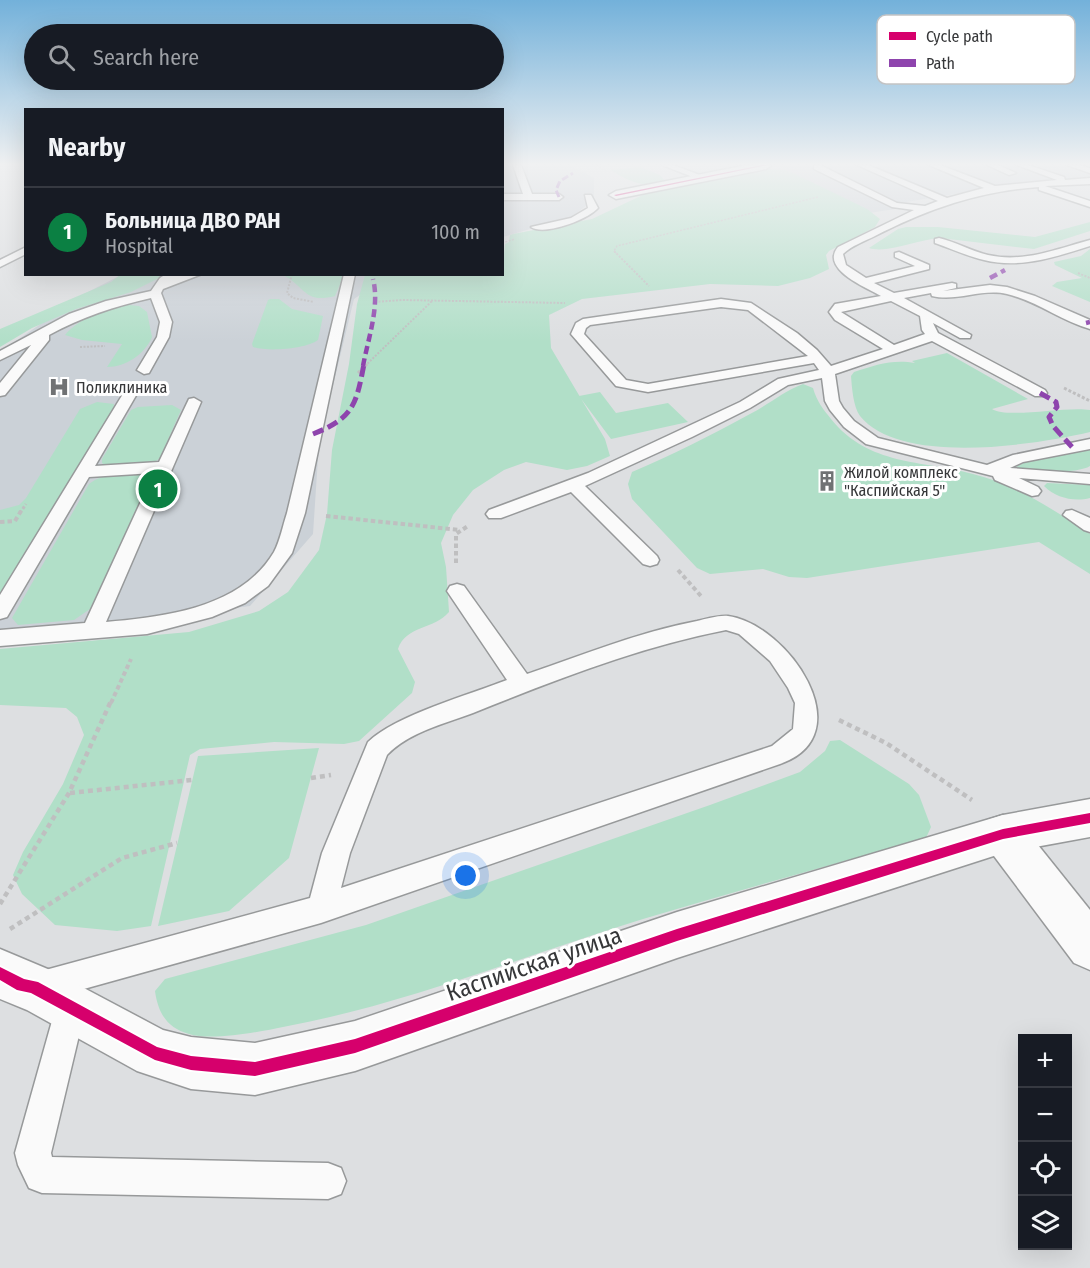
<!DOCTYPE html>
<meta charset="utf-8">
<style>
:root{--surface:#171b24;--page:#242831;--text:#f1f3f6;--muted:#9ea1a6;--line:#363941;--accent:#0b8043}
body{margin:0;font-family:"Fira Sans Condensed",sans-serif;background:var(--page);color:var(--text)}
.controls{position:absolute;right:18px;bottom:18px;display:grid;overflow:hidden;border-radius:0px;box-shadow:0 6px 24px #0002}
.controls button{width:54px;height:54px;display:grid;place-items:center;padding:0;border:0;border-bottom:2px solid var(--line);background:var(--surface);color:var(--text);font:30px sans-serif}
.you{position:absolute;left:466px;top:876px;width:21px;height:21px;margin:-15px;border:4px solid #fff;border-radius:50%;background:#1a73e8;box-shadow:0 0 0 9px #1a73e833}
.badge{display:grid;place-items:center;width:39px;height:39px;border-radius:50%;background:var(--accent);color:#fff;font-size:20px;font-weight:700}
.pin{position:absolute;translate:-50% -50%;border:3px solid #fff;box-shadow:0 2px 6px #0006}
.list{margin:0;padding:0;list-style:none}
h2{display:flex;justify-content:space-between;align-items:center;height:78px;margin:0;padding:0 24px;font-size:26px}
h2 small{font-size:20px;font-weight:400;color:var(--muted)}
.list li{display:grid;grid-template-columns:39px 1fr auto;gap:18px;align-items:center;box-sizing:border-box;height:90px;padding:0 24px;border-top:2px solid var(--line)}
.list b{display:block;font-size:22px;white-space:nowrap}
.list p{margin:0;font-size:20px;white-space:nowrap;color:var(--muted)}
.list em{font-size:20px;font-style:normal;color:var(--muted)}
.icon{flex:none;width:33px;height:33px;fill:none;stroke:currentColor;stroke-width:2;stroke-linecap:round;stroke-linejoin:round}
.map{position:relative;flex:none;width:1090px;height:1268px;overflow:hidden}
.search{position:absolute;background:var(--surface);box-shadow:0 6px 24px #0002;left:24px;top:24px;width:480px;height:66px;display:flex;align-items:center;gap:15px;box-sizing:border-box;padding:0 21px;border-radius:33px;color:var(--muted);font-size:22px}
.panel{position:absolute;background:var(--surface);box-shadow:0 6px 24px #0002;left:24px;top:108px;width:480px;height:168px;border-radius:0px}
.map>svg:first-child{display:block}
</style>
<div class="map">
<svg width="1090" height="1268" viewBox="0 0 1090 1268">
<rect width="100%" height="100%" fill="#dddfe1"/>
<path fill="#cbd1d7" d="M503,165H570L594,178V200L571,217L503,237Z
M803,165H1090V179L1022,183L900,203L895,209L869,213L777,168Z
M121,275H389L354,299L319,443L313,534L250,606L0,638V352L84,294Z"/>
<path fill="#b1dfc8" d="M640,167L660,175L665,181C645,189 627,181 611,170Z
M769,169L785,170L793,173L867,209L880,219L875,227L829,251L826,255L829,269L810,278L778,286L710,284L582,299L549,315L551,348L605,439L610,456L587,466L567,470L526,462L504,470L473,490L453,515L441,543L446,567L449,612C434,630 406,625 398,649L415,682L412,693L359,741L344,744L274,742L200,749L190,755L151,926L117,931L55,925L22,894L13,875L23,852L63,784L84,735L77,717L66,708L0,705V649L189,632L259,611L288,592L319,550L327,514L332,450L349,364L357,304L365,275L502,274L505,244L509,242L510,235L513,234L592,219L649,192Z
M1090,222V231L1034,249L940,238C919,239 887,254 869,248L898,229L906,227H938L1035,237Z
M1090,249V302L1052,286L1057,282L1082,278L1055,265L1054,262L1081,256Z
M120,275H165L131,292L76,309L32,328L0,347V329L111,282Z
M283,275L344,274V275L335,296C304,304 306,287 283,275Z
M270,299H279L292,309L323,316L318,340C306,349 268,352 253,347L252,344L268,300Z
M129,305L139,306L147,312L152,337C145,354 126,367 107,367L122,344L82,340L65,335C80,318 107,306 129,305Z
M947,353L1028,399L992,409C1007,419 1066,406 1090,410V432C1035,445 900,466 860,416C853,406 852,388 851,376L854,372C875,365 893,359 915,363L912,361Z
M803,384L813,388C817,402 823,409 831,419C869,466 921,460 973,474C1015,484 1054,510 1090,534V574L1039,542L807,578L789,577L763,569L710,574L697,568L632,499L628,484L632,472C672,455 712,435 750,414C768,405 784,391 803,384Z
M600,392L616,413L668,403L688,422L611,439L579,396Z
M97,402L114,404L113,410L0,593V510L19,505L26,498L80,409Z
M172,405L181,410L160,458L153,463L107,466L102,463V459L131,410L138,407Z
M1090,448V466C1078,474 1029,473 1016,467L1027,461Z
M145,473L151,475L150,480L90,609L74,620L18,625L12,618L89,484C104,472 127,474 145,473Z
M1047,483L1090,485V498C1074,502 1056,498 1044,486Z
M840,740L909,784L919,795L931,827L926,838C831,865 736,891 643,919C523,956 407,1004 283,1027C259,1032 211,1041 189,1034C167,1028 158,1013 155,991L165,979L366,925L710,805L800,772L825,751L830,741Z
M319,748L289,858L229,911L158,926L198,756Z"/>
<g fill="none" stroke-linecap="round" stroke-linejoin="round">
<g stroke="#97999a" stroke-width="3">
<path id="service" d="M513,165H521L532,194H559L563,197L559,200H502V194H523Z
M662,165H673L705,177L698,179Z
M814,165H820L897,203L925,206L938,201L857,165H868L947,198L984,188L929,165H940L995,186L1057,180L1017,165H1028L1064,177L1065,180L1090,178V184L1045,186L1090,201V207L1039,190V187C979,191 928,209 875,236C865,241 851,246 843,254L846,265L866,278L915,266L895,257V253L899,252L929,265V269L874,283L894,293L952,283L956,284V288L943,291L990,285L1007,287L1035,296L1090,320V329C1061,321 1037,301 1007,294C982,288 957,302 932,296L931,293L904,298L971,335L970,338H960L933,323L938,333L1045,390L1047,393L1045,396H1035L932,341L835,374L839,401L843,408L854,421L878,438L987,465L1013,455L1090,439V449L1023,462L1010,468L1090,474V484L1019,478L1038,487L1041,491L1038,495L1032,496L995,480L993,476L866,444L844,427L830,410L825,401L822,378L788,385L750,408L692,437L585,486L657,556L659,560L657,564L650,566L643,564L571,492L501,518H489L486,514L489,510L588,473L740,402L778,379L819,370L814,363L648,392L616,386L571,334L576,323L583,319L721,299L751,303L797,333L817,350L831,366L883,349L835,320L829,312L835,304L881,296C865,287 820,269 838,247L914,210L892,207L814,169ZM891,301L920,316L922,330L925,334L894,345L841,312ZM721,307L748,310L808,356L648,384L626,380L584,334L586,328L590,325Z
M987,165H998L1016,173L1009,175Z
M1067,165H1079L1090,168V173Z
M585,195H591L598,208C587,220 544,236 531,227L571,218L588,208Z
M939,238C956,242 971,251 988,255C1024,263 1056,249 1090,240V246C1055,257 1021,269 984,260C967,256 952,249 935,243V239Z
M26,247V254L0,267V260Z
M166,274H181L180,276L202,274L163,289L161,293L172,322L169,337L149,373L144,374L137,370L157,337L160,322L151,298C115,306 82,317 49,335V340L5,395L0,396V383L31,345L0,360V351L69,314L106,301L151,291L160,278Z
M344,274H355L305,513L292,553L268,586L245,603L212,617L147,634L0,646V630L85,623L154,473L89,477L7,617L0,619V595L126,389H136L138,392L95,466L159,462L189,399L194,398L201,402L106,622C165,617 241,608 274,552C280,541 283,525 287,513Z
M1072,510L1090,518V532L1084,530L1063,515L1066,511Z
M457,584L464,586L527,674C583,655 639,632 697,621C706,619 719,615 728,616C788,624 864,735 780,764L321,923L73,992L81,995L86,1006L51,1153L52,1157L328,1163L341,1168L346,1181L341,1194L328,1199L42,1193L29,1188L18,1165L15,1153L59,996L38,1001L27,997L23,986L27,975L310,898L322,853L368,742C396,715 469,695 507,680L447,591L450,586ZM726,630L739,634L770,661L788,688L795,703L793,729L772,746L341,888L350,853L387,755C409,732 444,724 473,713C555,680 639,647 726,630Z"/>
</g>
<g stroke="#97999a" stroke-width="3">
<path id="minor" d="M1003,815L1018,820L1090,910V970L1074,963L988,848L982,834L988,820Z"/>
</g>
<g stroke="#97999a" stroke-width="3">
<path id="tertiary" d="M747,165H772L766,169L616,199L609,195L616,191Z
M1090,799V837L1003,853L677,958L355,1071L255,1095L191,1089L137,1071L27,1010L0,999V949L50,970L163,1030L191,1037L255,1043L355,1021L677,912L1003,815Z"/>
</g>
<path stroke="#bfbfc0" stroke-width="1.5" stroke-dasharray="2 1.5" stroke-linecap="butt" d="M596,165L606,171
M502,243L515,239
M616,253L614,251L617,246L818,197"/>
<path stroke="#bfbfc0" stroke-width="2" stroke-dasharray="2 1.5" stroke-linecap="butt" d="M614,251L649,286
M1078,273L1090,278
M292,274L287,293L293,298L314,302
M375,302L402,300L565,303
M80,347L105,346
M365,366L432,301"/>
<path stroke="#bfbfc0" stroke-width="3" stroke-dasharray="3 2" stroke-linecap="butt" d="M358,373L367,364
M1064,388L1090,401
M20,513L26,504"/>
<path stroke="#bfbfc0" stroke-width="4" stroke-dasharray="4.5 3" stroke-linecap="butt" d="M326,516L460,530
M15,521L21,511
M0,522L15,521
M456,563V534L468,526
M678,570L701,596
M111,703L131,659"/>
<path stroke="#bfbfc0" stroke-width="4.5" stroke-dasharray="5 4" stroke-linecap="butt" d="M839,720L886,743L972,800
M311,778L331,775
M70,793L192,780
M0,904L69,793L111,701
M10,929L122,858L177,843"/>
<use href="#service" fill="#fafafa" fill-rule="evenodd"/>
<use href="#minor" fill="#fafafa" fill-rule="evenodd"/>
<use href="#tertiary" fill="#fafafa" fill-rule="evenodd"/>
<path stroke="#8e44ad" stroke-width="3" stroke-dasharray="7 3" stroke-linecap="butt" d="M559,197L556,190L560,181L573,173"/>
<path stroke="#8e44ad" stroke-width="4.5" stroke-dasharray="8 4.5" stroke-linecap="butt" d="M990,278L1005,270
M1086,323L1090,322
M363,366C368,339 380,306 373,279"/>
<path stroke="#8e44ad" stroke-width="5" stroke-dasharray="11 5" stroke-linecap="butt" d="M1040,393L1056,402L1057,407L1049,417L1053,426L1072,447
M313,434C353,418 356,406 364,364"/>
<g stroke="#fff" stroke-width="4">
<path id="cycleway" d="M762,165H768L616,196L614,195Z
M1090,813V823L1003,839L677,941L355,1053L255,1076L191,1070L155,1060L31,993L17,990L0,980V967L24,979L38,982L157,1047L191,1056L255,1062L355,1039L677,929L1003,829Z"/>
</g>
<use href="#cycleway" fill="#d6006c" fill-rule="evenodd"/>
</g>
<linearGradient id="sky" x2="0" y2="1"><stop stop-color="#73b1da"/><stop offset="0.48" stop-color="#f0f1f2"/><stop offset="1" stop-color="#f0f1f2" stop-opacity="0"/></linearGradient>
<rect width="1090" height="342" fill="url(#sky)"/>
<defs>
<g id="hospital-bare" transform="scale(1.62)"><path d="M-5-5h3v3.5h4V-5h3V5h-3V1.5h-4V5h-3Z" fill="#707274" stroke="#fff" stroke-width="2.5" paint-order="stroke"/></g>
<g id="building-bare" transform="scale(1.62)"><path d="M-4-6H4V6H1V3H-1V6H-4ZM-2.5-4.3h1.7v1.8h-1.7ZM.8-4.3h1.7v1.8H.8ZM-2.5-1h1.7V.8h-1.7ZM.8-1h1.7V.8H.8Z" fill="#707274" stroke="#fff" stroke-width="2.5" paint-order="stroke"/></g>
</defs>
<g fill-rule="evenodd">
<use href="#hospital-bare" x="59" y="387"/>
<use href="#building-bare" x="827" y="481"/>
</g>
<g text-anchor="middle" stroke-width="6" stroke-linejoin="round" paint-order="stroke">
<g font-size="16" fill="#363739" stroke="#fff" text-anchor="start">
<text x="76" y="393">Поликлиника</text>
<text x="844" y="478">Жилой комплекс<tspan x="844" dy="18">"Каспийская 5"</tspan></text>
</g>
<g font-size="24" fill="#363739" stroke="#fff">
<text transform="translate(534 964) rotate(-19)" y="8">Каспийская улица</text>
</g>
</g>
<rect x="877" y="15" width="198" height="69" rx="9" fill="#fff" stroke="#c3c3c4" stroke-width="1.5"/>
<rect x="889" y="32" width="27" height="8" fill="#d6006c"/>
<rect x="889" y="59" width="27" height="8" fill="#8e44ad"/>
<g font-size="16" fill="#363739">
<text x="926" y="42">Cycle path</text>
<text x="926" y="69">Path</text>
</g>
</svg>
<div class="controls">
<button>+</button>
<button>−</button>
<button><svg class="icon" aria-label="locate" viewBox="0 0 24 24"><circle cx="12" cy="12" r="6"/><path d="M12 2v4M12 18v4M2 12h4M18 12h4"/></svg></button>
<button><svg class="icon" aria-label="layers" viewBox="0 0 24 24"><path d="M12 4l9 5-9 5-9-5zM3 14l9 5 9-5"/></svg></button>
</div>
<div class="you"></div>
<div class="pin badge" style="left:158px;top:489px">1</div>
<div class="search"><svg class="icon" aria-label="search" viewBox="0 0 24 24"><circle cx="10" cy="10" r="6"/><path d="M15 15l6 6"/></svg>Search here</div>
<section class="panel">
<h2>Nearby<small></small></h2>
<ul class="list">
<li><span class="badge">1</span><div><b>Больница ДВО РАН</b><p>Hospital</p></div><em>100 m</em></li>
</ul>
</section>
</div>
